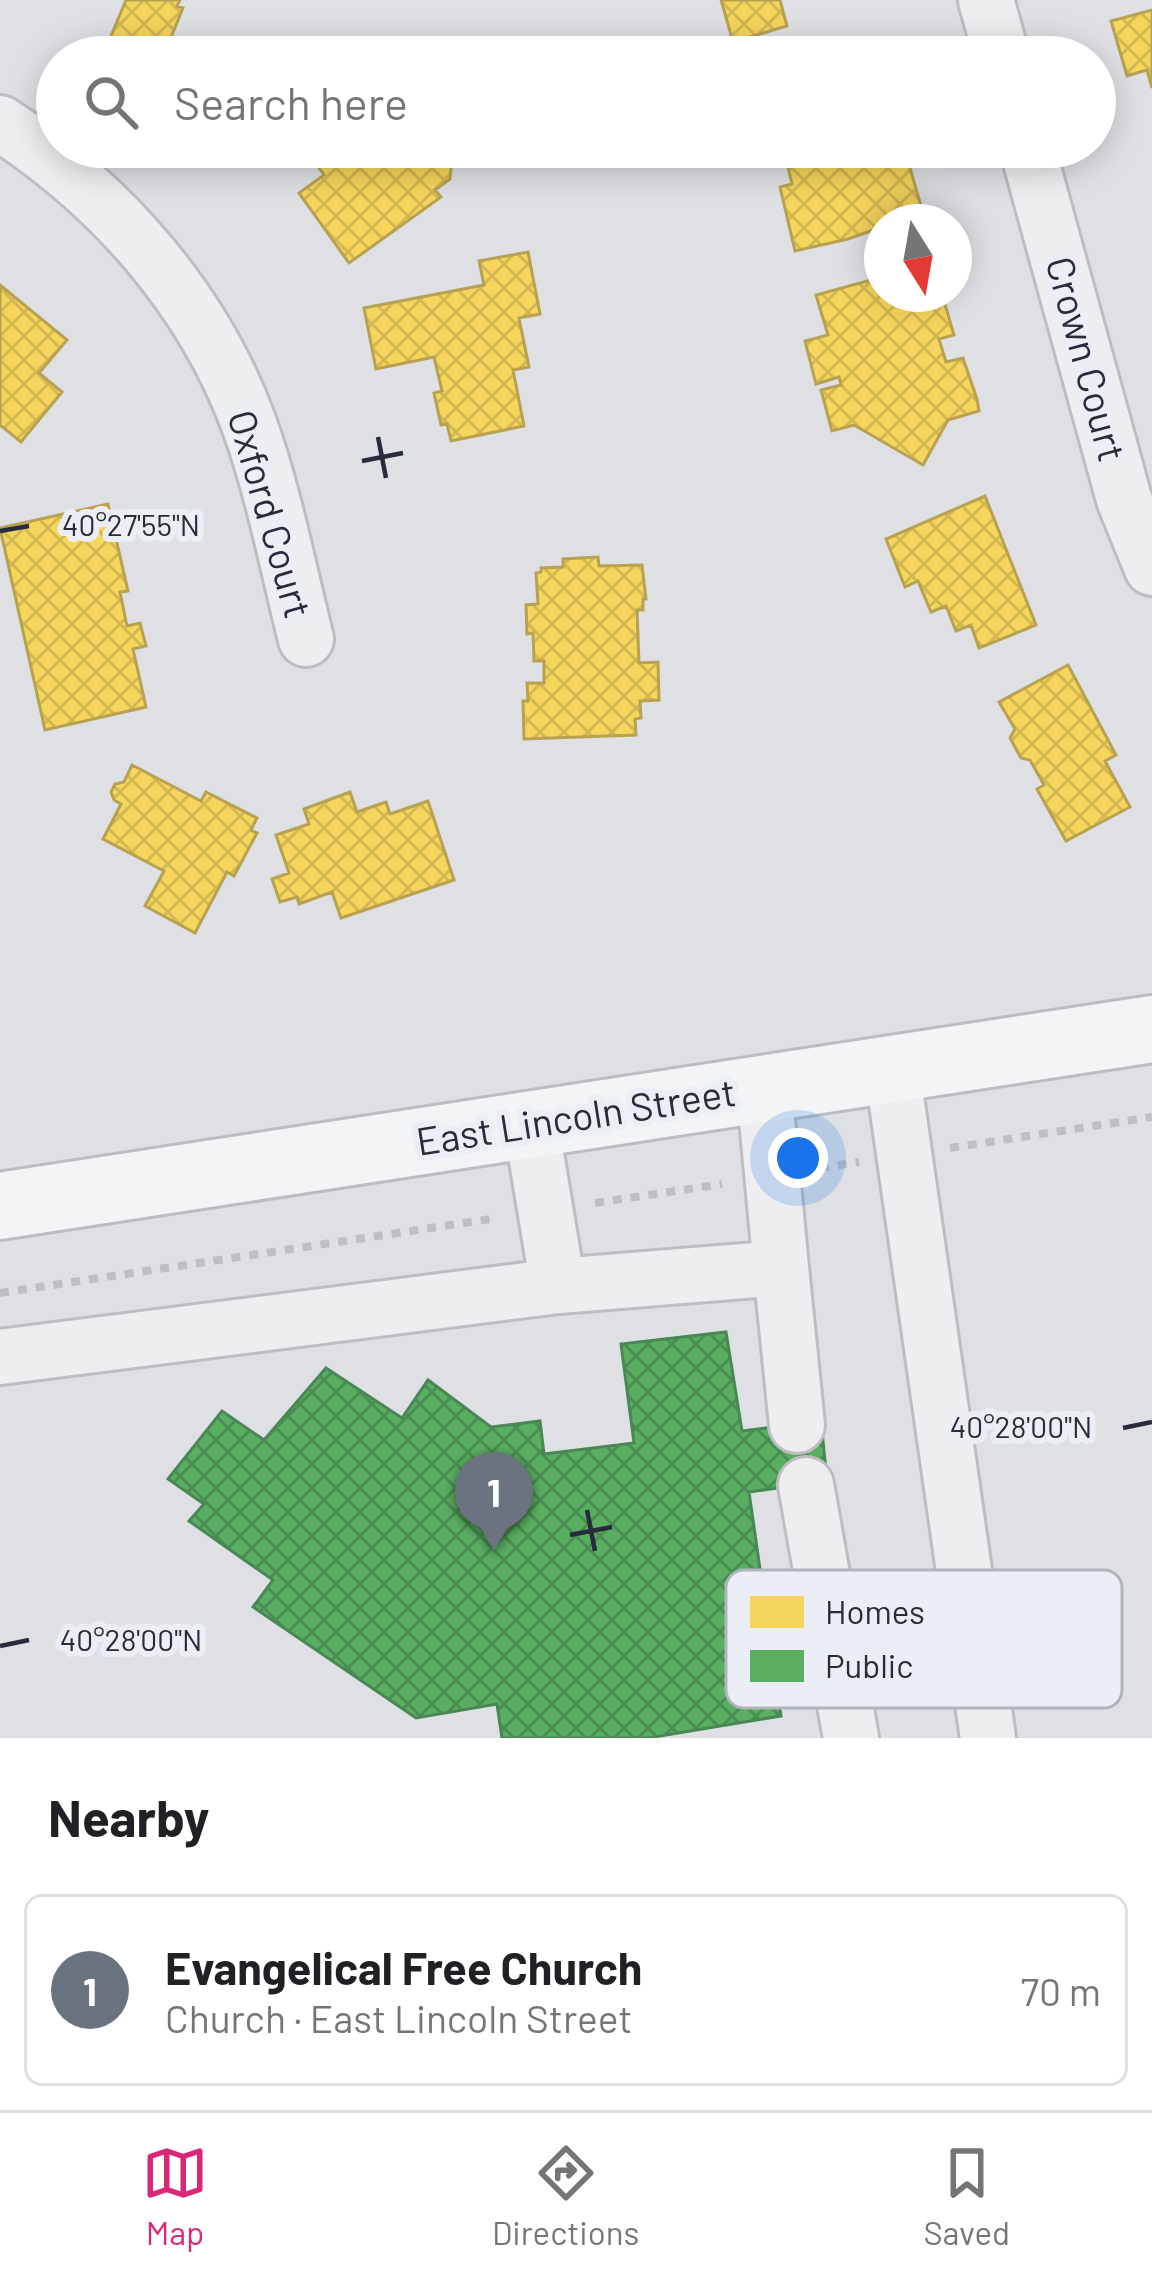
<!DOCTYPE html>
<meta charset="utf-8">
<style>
:root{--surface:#fff;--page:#f2f2f2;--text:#202124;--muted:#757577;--line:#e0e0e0;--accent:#db2777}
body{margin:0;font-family:Barlow,sans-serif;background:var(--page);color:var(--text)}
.compass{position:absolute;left:864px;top:204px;width:108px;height:108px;border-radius:50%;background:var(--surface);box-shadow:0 6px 30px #0003;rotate:169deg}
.you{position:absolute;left:798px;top:1158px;width:42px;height:42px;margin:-30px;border:9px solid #fff;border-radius:50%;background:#1a73e8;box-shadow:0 0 0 18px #1a73e833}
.badge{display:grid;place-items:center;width:78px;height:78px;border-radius:50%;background:var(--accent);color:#fff;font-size:39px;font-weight:700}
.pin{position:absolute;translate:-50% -99px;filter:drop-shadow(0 3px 6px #0008)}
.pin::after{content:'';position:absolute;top:63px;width:42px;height:36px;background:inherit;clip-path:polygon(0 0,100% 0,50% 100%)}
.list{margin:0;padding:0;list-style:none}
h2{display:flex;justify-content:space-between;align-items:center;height:156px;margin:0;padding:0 48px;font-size:51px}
h2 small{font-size:39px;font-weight:400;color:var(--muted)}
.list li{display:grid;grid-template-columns:78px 1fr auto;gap:36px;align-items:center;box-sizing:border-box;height:192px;margin:0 24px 24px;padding:0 24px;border:3px solid var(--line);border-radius:18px}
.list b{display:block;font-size:45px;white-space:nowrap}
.list p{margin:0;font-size:39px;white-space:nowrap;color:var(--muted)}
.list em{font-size:39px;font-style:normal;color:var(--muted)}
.icon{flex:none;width:66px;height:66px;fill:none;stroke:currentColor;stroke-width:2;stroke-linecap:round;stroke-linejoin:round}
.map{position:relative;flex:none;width:1152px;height:1738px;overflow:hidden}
.search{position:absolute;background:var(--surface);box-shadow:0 6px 30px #0003;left:36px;right:36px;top:36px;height:132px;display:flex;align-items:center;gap:30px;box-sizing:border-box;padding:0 42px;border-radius:66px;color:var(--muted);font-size:45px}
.sheet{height:372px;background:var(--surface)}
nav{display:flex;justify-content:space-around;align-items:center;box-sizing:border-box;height:168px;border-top:3px solid var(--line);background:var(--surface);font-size:33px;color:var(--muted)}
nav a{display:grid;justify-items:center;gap:6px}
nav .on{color:var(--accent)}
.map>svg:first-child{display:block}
</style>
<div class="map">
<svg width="1152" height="1738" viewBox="0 0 1152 1738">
<defs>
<pattern id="homes-cross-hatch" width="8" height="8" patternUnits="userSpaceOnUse" patternTransform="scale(3)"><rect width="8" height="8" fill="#f6d55c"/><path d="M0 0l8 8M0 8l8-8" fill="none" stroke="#d3b751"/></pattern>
<pattern id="public-cross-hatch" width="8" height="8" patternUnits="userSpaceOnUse" patternTransform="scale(3)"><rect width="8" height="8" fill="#5aae61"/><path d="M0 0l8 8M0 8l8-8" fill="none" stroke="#4a8e51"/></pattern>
</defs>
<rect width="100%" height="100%" fill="#dee0e4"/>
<path fill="url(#homes-cross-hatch)" stroke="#b8a252" stroke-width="3" d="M126,0H180L177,6L183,8L163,57H148L109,41Z
M721,0H780L787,26L733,42Z
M1152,10V88L1147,70L1127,76L1111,21Z
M304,147H453L450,179L435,190L441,197L349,263L299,193L324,175Z
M783,147H885L881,150L886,167L908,161L924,216L882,222V227L848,239L795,251L780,187L792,184Z
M528,252L540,314L519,318L529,367L513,370L524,426L451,441L447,424L441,425L434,393L442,391L434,357L376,369L364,308L484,285L479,261Z
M882,277V294H925V306L944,301L954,335L939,339L946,362L963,358L977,399L979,411L948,420L923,465L854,425L832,431L821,390L841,385L839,377L816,384L805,341L828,335L816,295Z
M0,285L67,340L39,373L62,392L21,442L0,425Z
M985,496L1036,625L979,648L971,625L956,631L946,606L931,612L918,581L905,587L886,539Z
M108,504L128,591L120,592L127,626L140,623L146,646L133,649L146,707L45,730L0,528Z
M598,557L599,566L642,565L646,599H643V610H637L639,663L658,662L659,700L640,701L641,718L635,719L636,735L524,739L523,701H528L527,683H544V661H534L533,633L527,634L526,605L538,604L536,573L541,572V568L563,567V559Z
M1068,665L1116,755L1105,761L1130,807L1066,841L1037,789L1044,785L1030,760L1021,758L1010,738L1015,729L999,702Z
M132,765L201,801L206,792L257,818L251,830L257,833L234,876L227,872L195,933L145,906L164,871L103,839L121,804L114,800L111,792L115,784L124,782Z
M350,792L357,812L386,802L390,814L428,801L454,880L341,918L332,892L299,904L297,897L280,902L272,879L289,873L276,835L309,824L304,809Z"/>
<path fill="url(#public-cross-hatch)" stroke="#4a8756" stroke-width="3" d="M726,1332L742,1431L821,1421L827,1481L749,1492L781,1716L648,1738H502L497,1704L416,1718L253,1607L273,1580L189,1521L204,1504L168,1479L222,1411L264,1440L326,1368L402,1418L428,1380L491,1427L540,1421L544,1454L634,1443L621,1344Z"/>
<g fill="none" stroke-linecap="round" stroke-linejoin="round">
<g stroke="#bdbec2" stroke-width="60">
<path id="minor" d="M986,0L1002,57
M0,123C111,195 203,299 249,424C274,493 288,568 306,639
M1027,147L1124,499L1152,568
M892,1069L988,1738
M764,1088L781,1268
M531,1124L558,1286
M0,1357L558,1286L781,1268L797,1425
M806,1485L851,1738"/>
</g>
<g stroke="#bbbdc2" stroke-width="72">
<path id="major" d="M0,1206L1152,1029"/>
</g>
<path stroke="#bebec4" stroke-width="8" stroke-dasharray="9 9" stroke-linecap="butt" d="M950,1148L1152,1117
M820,1168L859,1162
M595,1203L722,1184
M0,1293L497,1218"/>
<use href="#minor" stroke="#eeeef1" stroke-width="54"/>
<use href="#major" stroke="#f2f4f5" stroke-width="66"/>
</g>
<path fill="none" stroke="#262c3c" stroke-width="4.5" d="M378,437L386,478M362,461L403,453M0,531L29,526M1123,1428L1152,1422M587,1510L595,1551M570,1535L612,1527M0,1646L29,1640"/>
<g text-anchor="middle" stroke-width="12" stroke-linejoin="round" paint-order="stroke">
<g font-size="39" fill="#262c3c" stroke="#ebeef4">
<text transform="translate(1086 359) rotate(75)" y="14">Crown Court</text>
<text transform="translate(270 514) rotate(74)" y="14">Oxford Court</text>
<text transform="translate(576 1117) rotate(-9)" y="14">East Lincoln Street</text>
</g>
</g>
<rect x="726" y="1570" width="396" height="138" rx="18" fill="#ebeef4" stroke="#b0b4bd" stroke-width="3"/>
<rect x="750" y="1596" width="54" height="32" fill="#f6d55c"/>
<rect x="750" y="1650" width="54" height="32" fill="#5aae61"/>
<g font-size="33" fill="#262c3c">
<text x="825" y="1624">Homes</text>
<text x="825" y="1678">Public</text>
</g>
<g font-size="30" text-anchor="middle" fill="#262c3c" stroke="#ebeef4" stroke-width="12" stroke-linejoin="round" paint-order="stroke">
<text x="131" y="536">40°27'55"N</text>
<text x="1021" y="1438">40°28'00"N</text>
<text x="131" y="1651">40°28'00"N</text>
</g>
</svg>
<svg class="compass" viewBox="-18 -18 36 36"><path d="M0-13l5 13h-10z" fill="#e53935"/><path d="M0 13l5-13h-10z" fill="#757577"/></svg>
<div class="you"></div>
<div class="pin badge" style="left:494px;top:1551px;background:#6b7280">1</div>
<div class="search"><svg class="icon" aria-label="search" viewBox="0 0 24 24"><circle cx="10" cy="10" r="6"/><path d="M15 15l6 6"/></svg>Search here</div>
</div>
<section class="sheet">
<h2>Nearby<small></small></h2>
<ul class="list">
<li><span class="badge" style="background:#6b7280">1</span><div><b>Evangelical Free Church</b><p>Church · East Lincoln Street</p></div><em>70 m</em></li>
</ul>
</section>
<nav>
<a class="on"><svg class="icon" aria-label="map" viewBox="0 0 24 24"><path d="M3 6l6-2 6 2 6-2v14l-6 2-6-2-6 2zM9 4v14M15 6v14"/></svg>Map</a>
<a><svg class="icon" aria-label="directions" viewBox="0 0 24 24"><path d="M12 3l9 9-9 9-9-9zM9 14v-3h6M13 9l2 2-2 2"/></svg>Directions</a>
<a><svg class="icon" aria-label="saved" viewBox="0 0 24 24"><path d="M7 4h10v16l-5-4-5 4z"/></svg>Saved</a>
</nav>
